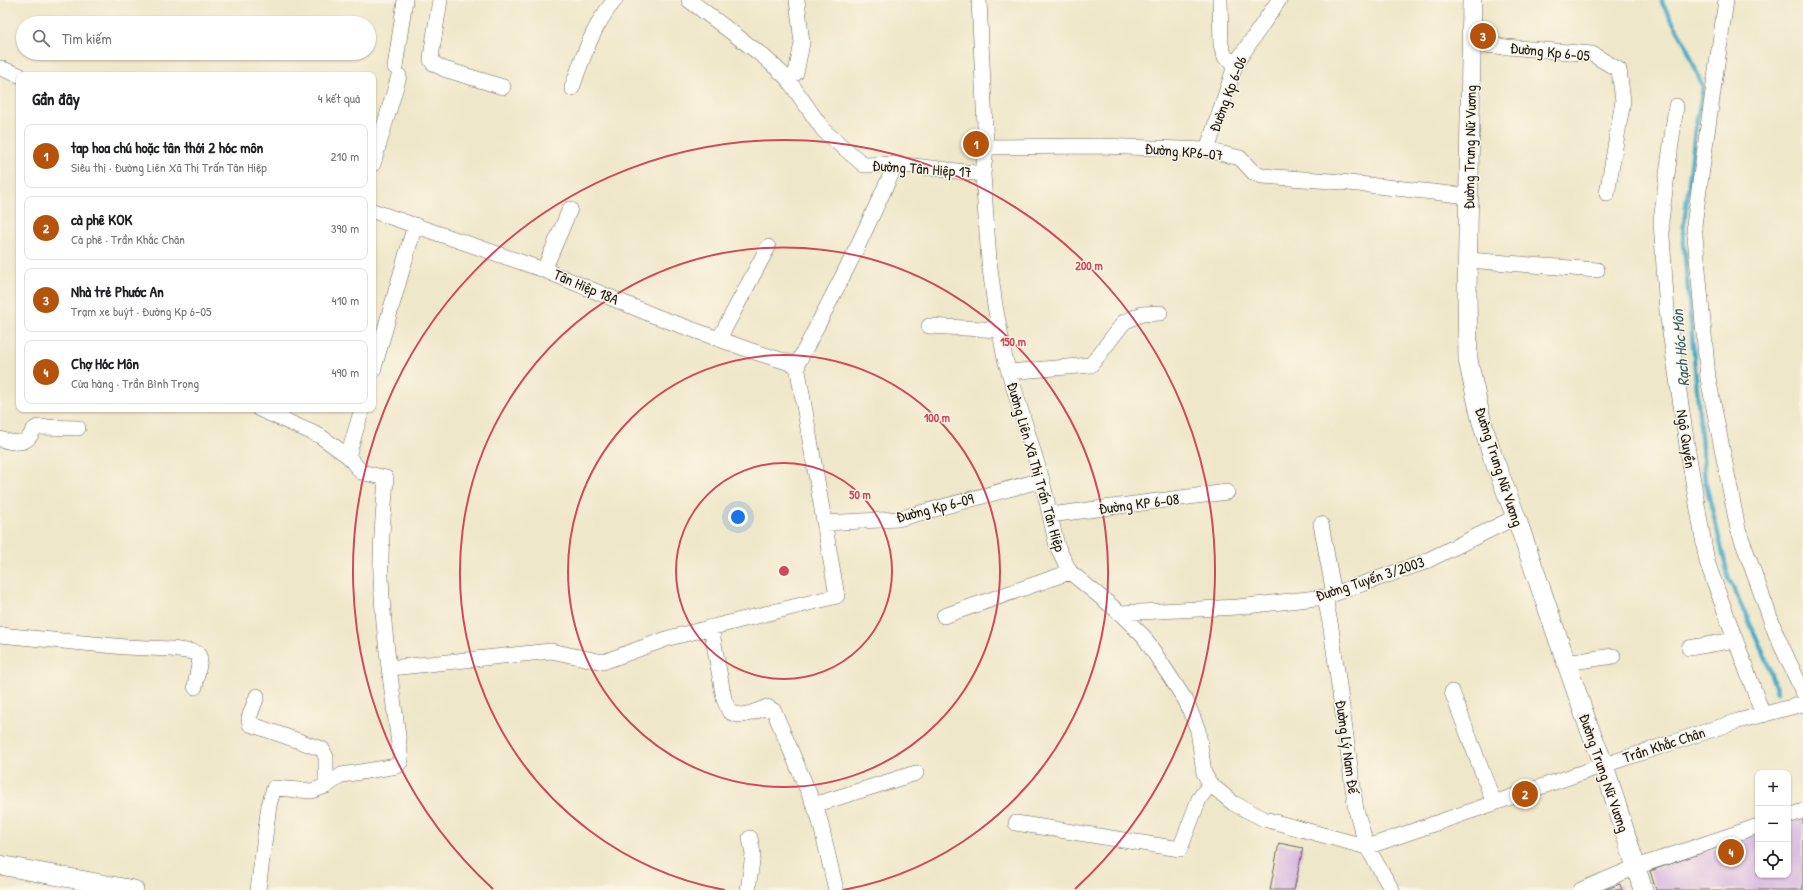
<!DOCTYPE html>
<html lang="vi">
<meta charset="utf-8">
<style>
:root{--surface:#fff;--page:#f2f2f2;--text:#202124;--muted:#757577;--line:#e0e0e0;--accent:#b45309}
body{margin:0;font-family:"Patrick Hand",sans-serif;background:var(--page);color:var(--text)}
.controls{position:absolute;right:12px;bottom:12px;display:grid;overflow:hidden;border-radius:8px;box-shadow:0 1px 3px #0004}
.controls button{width:36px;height:36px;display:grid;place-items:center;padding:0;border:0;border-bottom:1px solid var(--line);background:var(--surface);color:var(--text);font:20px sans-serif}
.you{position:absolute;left:738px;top:517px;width:14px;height:14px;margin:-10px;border:3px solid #fff;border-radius:50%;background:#1a73e8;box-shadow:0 0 0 6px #1a73e833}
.badge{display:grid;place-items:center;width:26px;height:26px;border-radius:50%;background:var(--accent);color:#fff;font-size:13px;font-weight:700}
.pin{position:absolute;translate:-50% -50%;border:2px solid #fff;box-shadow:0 1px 4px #0006}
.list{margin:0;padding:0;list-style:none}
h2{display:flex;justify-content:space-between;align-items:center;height:52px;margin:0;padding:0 16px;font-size:17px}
h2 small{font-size:13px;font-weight:400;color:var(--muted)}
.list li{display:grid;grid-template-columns:26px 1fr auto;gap:12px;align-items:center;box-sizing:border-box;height:64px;margin:0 8px 8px;padding:0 8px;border:1px solid var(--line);border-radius:8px}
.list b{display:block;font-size:15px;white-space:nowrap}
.list p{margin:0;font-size:13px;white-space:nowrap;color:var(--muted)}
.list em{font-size:13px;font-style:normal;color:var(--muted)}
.icon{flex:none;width:22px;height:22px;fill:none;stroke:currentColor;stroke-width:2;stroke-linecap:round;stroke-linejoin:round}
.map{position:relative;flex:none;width:1803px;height:890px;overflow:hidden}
.search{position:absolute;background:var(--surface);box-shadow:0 1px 3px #0004;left:16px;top:16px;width:360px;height:44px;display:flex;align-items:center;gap:10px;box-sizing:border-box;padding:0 14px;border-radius:22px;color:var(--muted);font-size:15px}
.panel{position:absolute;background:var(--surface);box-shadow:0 1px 3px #0004;left:16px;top:72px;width:360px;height:340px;border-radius:8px}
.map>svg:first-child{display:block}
</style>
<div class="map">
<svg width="1803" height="890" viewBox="0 0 1803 890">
<rect width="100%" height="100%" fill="#fcf5e5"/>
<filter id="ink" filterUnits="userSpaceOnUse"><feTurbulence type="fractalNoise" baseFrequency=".025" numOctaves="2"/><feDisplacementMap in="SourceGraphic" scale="8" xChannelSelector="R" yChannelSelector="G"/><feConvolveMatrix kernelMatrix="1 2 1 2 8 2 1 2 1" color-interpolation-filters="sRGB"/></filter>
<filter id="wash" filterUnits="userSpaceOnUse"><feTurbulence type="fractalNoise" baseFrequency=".012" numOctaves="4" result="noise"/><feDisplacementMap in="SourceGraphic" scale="16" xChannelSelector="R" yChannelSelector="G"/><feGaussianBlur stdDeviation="0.9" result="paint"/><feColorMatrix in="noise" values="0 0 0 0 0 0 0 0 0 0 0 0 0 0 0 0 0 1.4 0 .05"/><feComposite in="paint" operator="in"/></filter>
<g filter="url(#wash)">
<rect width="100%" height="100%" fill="#efe7c9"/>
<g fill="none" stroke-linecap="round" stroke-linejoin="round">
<path stroke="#47aac7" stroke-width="4.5" d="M1662,0V3L1686,45L1703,88L1695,130L1683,233L1705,480L1729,579L1764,654L1777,692"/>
</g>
<g id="blocks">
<path fill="#d6b4e1" d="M1803,818V890H1656L1650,871L1758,833V875H1788V823Z
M1279,843L1303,848L1294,890H1270Z
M1620,884L1622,890H1604Z"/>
</g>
</g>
<g filter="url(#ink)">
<use href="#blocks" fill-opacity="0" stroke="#666359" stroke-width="1"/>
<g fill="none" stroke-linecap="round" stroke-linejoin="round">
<g stroke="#666359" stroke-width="16">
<path id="minor" d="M440,0L432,50L431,60L433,63L444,69L503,87
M689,0L763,56L787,78L824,131L864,165L896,164L983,174
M979,0L986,147L983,174L989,261L995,306L1005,359L1042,480L1057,546L1070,572L1120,613L1144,637L1167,672L1186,701L1198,730L1204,773L1210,784L1233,803L1264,819L1367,847
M1220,0L1221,45L1225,57L1236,63
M1726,0L1694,225L1708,378L1738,529L1776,634L1803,692
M1471,44L1592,54L1619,70L1623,101L1607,194
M395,67L405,0
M0,68L19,75
M787,78L796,73L802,43L797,0
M572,88C583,57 593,25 615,0
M1676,106L1661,221L1667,312L1688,452L1707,562L1763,715
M986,147L1100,146L1207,150L1240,158L1254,173L1262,176L1331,181L1469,196
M1207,150L1236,63L1279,0
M373,164L399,76
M373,211L544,270L655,316L752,351L797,365
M1468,260L1597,270
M544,270L570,209
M929,326L1000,330
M719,339L768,247
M373,371L415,225
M1009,372L1091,365L1124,322L1142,314L1160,313
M0,439C9,442 24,446 30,436C33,432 32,429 38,427L78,428
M348,456L362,409
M1050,515L1227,492
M825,523L898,519L1042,480
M1321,524L1334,594
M1325,597L1331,628L1356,810L1367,847L1392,890
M1120,613L1238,607L1325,597L1422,563L1516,517
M944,616L1070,572
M711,627L724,699L729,711C740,720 756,711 767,707L774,711L819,817L836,890
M0,635L125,647L171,649L194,652L198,654L200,659L195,687
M1689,648L1735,640
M1566,663L1613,656
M391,668L551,651L603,662L669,638L837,596L797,365L853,256L896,164
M1452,692L1494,803
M257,696L249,718L250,724L322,749L326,757V786
M814,805L916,773
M1788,816L1803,811
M1016,823L1180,849L1199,799L1210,784
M1367,847L1604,765L1738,721L1803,704
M258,890L269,805L274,788L312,791L326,786L342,775L397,766L401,761C394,699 383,638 381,576C380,544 384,510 386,478L361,472L348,456L320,436L259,409
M748,890L753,854L750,838
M1581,890L1636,867L1758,826"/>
</g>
<g stroke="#666359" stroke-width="20">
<path id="major" d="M1472,0L1467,293L1468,360L1481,419L1492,455L1516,517L1588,725L1604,765L1643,890
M0,865L134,890"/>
</g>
<use href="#minor" stroke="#fff" stroke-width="15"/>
<use href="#major" stroke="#fff" stroke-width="19"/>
</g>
</g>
<g fill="none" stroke="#d1495b" stroke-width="2">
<circle cx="784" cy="571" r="108"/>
<circle cx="784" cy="571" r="216"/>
<path d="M725 890A324 324 0 1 1 843 890"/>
<path d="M493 889A431 431 0 1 1 1075 889"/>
</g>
<g text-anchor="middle" stroke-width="3" stroke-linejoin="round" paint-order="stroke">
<g font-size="15" fill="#1c1c1c" stroke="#fcf5e5">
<text transform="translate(1550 52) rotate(6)" y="5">Đường Kp 6-05</text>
<text transform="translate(1228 94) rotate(-69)" y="5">Đường Kp 6-06</text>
<text transform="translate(1470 147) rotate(-89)" y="5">Đường Trưng Nữ Vương</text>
<text transform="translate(1184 152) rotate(5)" y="5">Đường KP6-07</text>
<text transform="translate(922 169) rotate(4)" y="5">Đường Tân Hiệp 17</text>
<text transform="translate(586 287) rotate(23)" y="5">Tân Hiệp 18A</text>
<text transform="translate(1686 439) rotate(81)" y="5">Ngô Quyền</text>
<text transform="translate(1036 467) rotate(74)" y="5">Đường Liên Xã Thị Trấn Tân Hiệp</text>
<text transform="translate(1499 467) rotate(72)" y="5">Đường Trưng Nữ Vương</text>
<text transform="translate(1139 504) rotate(-7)" y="5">Đường KP 6-08</text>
<text transform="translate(935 508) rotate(-14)" y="5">Đường Kp 6-09</text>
<text transform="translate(1370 579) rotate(-18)" y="5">Đường Tuyến 3/2003</text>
<text transform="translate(1664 745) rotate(-18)" y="5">Trần Khắc Chân</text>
<text transform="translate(1347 747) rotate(82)" y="5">Đường Lý Nam Đế</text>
<text transform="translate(1604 773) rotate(71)" y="5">Đường Trưng Nữ Vương</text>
</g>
<g font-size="16" font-style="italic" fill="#2f5c69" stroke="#fcf5e5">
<text transform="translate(1680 348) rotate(-95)" y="6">Rạch Hóc Môn</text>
</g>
</g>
<circle cx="784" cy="571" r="6" fill="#d1495b" stroke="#fcf5e5" stroke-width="2"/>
<g font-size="12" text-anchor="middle" font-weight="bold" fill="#d1495b" stroke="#fcf5e5" stroke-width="3" stroke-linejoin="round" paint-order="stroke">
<text x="1089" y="270">200 m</text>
<text x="1013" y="346">150 m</text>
<text x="937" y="422">100 m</text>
<text x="860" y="499">50 m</text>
</g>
</svg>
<div class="controls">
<button>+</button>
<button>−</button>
<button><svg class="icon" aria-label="locate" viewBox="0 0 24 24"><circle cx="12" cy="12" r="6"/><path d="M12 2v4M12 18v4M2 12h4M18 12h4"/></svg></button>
</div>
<div class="you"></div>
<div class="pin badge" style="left:976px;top:144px">1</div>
<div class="pin badge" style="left:1525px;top:794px">2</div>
<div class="pin badge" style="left:1483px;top:36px">3</div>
<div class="pin badge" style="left:1731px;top:852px">4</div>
<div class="search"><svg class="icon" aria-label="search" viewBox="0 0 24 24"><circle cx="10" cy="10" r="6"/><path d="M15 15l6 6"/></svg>Tìm kiếm</div>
<section class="panel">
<h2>Gần đây<small>4 kết quả</small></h2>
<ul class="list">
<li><span class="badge">1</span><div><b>tap hoa chú hoặc tân thới 2 hóc môn</b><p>Siêu thị · Đường Liên Xã Thị Trấn Tân Hiệp</p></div><em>210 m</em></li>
<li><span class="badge">2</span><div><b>cà phê KOK</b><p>Cà phê · Trần Khắc Chân</p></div><em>390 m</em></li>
<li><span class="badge">3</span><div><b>Nhà trẻ Phước An</b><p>Trạm xe buýt · Đường Kp 6-05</p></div><em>410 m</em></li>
<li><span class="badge">4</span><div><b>Chợ Hóc Môn</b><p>Cửa hàng · Trần Bình Trọng</p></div><em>490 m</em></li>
</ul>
</section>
</div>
